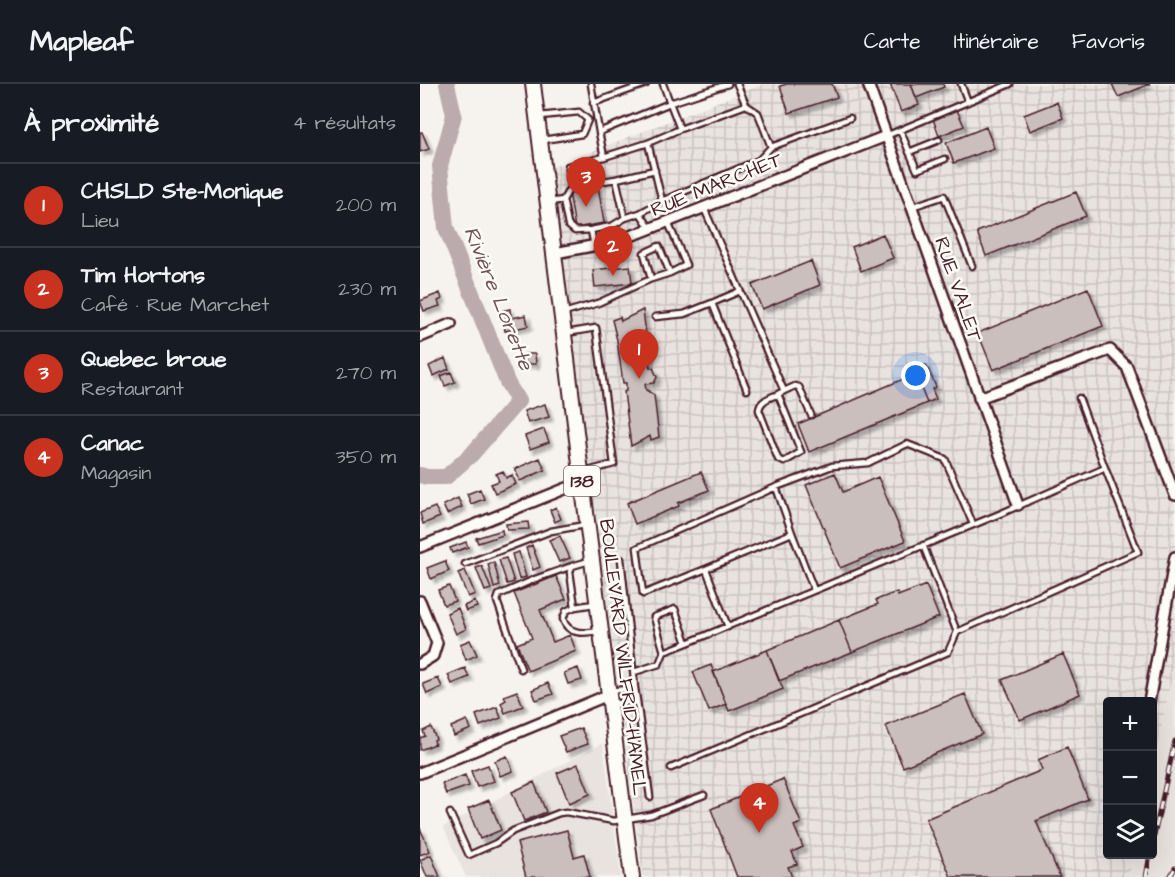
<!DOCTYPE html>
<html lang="fr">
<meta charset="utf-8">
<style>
:root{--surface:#171b24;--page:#242831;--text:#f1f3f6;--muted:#9ea1a6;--line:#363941;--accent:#c8321e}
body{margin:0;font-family:"Architects Daughter",sans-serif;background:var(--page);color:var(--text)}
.controls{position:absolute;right:18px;bottom:18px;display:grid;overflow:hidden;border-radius:6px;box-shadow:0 6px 24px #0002}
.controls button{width:54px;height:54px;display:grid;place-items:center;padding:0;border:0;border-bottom:2px solid var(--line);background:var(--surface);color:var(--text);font:30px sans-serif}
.you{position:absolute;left:496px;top:292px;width:21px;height:21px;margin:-15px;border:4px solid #fff;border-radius:50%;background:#1a73e8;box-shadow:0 0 0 9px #1a73e833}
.badge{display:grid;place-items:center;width:39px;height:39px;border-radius:50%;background:var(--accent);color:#fff;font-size:20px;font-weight:700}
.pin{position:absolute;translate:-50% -50px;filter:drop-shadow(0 2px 3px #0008)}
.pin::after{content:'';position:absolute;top:32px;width:21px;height:18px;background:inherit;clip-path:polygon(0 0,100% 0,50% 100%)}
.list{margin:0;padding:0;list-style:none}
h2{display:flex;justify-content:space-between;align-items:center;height:78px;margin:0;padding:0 24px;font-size:26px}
h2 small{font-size:20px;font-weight:400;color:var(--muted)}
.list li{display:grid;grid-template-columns:39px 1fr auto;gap:18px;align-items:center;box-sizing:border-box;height:84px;padding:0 24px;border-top:2px solid var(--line)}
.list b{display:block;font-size:22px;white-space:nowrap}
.list p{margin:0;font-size:20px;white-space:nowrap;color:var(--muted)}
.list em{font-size:20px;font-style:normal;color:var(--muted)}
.icon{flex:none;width:33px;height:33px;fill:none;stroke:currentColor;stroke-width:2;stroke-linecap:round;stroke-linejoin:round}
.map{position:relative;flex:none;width:755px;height:793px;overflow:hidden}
header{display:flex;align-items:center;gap:36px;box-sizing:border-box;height:84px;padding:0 30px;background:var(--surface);border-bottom:2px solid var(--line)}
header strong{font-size:28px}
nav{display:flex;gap:33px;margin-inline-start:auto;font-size:21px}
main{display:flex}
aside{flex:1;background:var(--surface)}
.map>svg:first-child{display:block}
</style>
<header>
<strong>Mapleaf</strong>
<nav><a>Carte</a><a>Itinéraire</a><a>Favoris</a></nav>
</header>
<main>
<aside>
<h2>À proximité<small>4 résultats</small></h2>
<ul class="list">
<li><span class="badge">1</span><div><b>CHSLD Ste-Monique</b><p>Lieu</p></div><em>200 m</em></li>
<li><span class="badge">2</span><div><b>Tim Hortons</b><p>Café · Rue Marchet</p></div><em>230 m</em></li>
<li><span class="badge">3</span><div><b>Quebec broue</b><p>Restaurant</p></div><em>270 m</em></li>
<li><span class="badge">4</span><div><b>Canac</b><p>Magasin</p></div><em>350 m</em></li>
</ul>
</aside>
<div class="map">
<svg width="755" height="793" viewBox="0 0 755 793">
<defs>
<pattern id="industrial-grid" width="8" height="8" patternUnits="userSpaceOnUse" patternTransform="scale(1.5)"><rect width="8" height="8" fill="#e9e3e0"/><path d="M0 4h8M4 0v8" fill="none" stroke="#c9c2c0"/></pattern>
<filter id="shadow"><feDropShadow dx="4" dy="4" stdDeviation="1.5" flood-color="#0004"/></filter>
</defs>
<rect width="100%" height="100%" fill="#f6f3ef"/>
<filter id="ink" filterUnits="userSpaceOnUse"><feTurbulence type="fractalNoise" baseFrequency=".0167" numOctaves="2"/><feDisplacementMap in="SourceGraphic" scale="12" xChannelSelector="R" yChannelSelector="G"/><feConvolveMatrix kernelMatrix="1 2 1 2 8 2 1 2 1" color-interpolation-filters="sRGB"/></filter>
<g filter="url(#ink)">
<path fill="#e9e3e0" d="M755,578V793H709L714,771L732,770L733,684Z
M183,659L201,793H46L23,743Z"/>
<path fill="url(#industrial-grid)" d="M343,0H755V578L733,684L732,618H688V770L714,771L709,793H223L130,84Z"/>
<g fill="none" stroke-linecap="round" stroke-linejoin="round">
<path stroke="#bbabac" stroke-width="16" d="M0,391L7,393H26L52,370L98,317L87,298L26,144L20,82L34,31L27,0"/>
</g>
<path fill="#cbbfbe" stroke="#4a1f2b" stroke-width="1.5" filter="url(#shadow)" d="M367,0H412L417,13L369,29L360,2Z
M470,0H491L499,21L481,28Z
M491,0H523L524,3L496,14Z
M692,0H730L698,13Z
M637,18L643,34L610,47L604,31Z
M537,26L544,42L519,52L513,35Z
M566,43L574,64L534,79L526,59Z
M0,48H2L9,65L0,68Z
M178,102L184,139L155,144L149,107Z
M656,108L666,132L566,172L557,148Z
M463,150L473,174L441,187L432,163Z
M391,177L400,201L342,225L332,201Z
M210,182L212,199L175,203L173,186Z
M668,204L683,242L573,286L558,249Z
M20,209L22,215L18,217L20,222L4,227L0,217Z
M90,225L91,233L83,235L81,227Z
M223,226L230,284H233L237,293L234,299L225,300L226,306L234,311L239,353L231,356L230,352L211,362L204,308L206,307V299H203L197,256L192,236L200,233L201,237Z
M106,231L108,242L85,247L83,236Z
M105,270H115L116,280H105Z
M25,274L29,285L13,292L9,282Z
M503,281H506L516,303L512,305L516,315L507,319L494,287L495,284Z
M31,288L35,298L25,302L21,292Z
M495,290L507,319L389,368L378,340Z
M125,320L129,333L108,339L104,327Z
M124,345L129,358L110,365L105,352Z
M120,374L125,386L100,397L95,385Z
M83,387L86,394L92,391L96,400L75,409L71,400L79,397L76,390Z
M281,388L289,406L258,419L259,422L215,440L207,419Z
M415,389L423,408L458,393L485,457L420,484L386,401Z
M60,405L64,415L51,420L47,410Z
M38,414L42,423L27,430L23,421Z
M15,423L20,433L3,440L0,429Z
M136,423L141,435L135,438L130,426Z
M108,438L109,445L87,446L86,440Z
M82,446L83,451L58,459L56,454Z
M140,452L150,474L139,478L129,456Z
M46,458L48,463L32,469L30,464Z
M112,461L120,483L113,486L106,464Z
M99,468L106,493L99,495L92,470Z
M86,474L94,498L87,500L79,476Z
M25,477L29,487L11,495L7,484Z
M74,478L80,502L74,504L68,480Z
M62,482L71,505L65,507L56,484Z
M45,486L55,510L48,513L38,489Z
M136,492L146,515L120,526L133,558L150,551L156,567L108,587L97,560L112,554L94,509Z
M506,501L519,533L432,568L419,536L458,520L456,516L477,508L478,512Z
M29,502L35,517L24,521L18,506Z
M55,517L57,523L46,527L44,522Z
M38,524L46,545L36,550L27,529Z
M419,536L432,568L359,597L347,566Z
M50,556L57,571L46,576L40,560Z
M347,566L363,605L309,627L293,588Z
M643,570L660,610L600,636L582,596Z
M291,581L306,620L289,627L273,588Z
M45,584L49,593L32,600L28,591Z
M158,584L162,596L148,600L144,589Z
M18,594L22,603L7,610L3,600Z
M128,599L133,610L116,616L112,606Z
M97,607L103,622L85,629L81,619L86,616L84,612Z
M545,610L562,650L483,683L466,642Z
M77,623L81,634L60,642L56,631Z
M47,636L51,645L34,652L31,643Z
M11,643L16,655L14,656L15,660L0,666V654L5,652L3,647Z
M161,644L168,660L146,668L139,652Z
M647,663L668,715L616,737L640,793H531L506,735L622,686L618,676Z
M87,672L93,687L80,692L75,677Z
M158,680L170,710L149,719L137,689Z
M68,681L74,697L57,703L51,687Z
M45,691L49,702L26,710L22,700Z
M363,695L381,739L374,742L383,763L372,768L377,780L368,783L372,793H317L291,725Z
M114,698L126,728L104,737L92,708Z
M69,716L81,746L60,755L48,725Z
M0,744L10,767L0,771Z
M147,746L154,773L164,770L170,793H106L97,759Z
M11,771L20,793H7L0,776Z"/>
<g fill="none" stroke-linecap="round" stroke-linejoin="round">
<g stroke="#4a1f2b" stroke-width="9">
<path id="lane" d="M171,0L179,48L250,19L243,0
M541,0L548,18
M173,19L226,0
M326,21L338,29L351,63L430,34
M120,32L159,28L168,36
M260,45L326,21L317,0
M480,46L497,86L525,75
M466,52L590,0
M123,56L162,50L168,36
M228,59L260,45L250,19L308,0
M489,68L519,56
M184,73L228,59L242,117L220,129
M196,95L235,86
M151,102L196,95L205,134L192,142L171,146
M143,116L148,141L155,147L171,146L174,162
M242,117L339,76L351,63
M130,118L143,116L151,102L148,82L184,73L179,48
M491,123L524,112L552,182
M284,124L364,307L375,302L379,303L391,331
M205,134L220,129L230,144
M248,138L266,181L250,189L239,162L224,169L231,195L250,189
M320,207L292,219L327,306
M144,229L178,219L231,195
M235,233L264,230L292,219
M146,249L176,244L194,380L164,388
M358,310C350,314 340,316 339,326L358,375L364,378L381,368L358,310L364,307
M659,314L685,384
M356,403L412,382L448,379L487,360L525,375L553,440
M201,475L215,604
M45,480L131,447L165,441
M286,485L223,510L217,464L356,403L372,449
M174,520L155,523L146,527L143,535C148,552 166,549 180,547
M155,523L150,488L152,482L169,477
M308,543L286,485L372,449L394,506
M244,568L267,559
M101,585L77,517L79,511L115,495L155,481
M214,588L239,580L244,568L234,533L255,525L267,559L582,429L685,384L718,468L537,548
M190,607L215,604L217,617L192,620
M217,617L230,713
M251,684L528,568L537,548L503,461
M30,729L49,771L76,759L93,747L139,729L146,728L194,737L231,731L284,711"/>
</g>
<g stroke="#4a1f2b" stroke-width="14">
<path id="street" d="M448,0L598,421
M135,169L193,158L219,149L466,52
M0,253L31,240
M559,314L690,266L707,283L755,411
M0,463L147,404L163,400
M0,517L17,559L13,572L0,580
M729,618L755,473
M0,689L188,611"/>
</g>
<g stroke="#4a1f2b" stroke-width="18">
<path id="primary" d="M113,0C147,264 177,529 212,793"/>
</g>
<use href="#lane" stroke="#fdfcf7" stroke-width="4.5"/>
<use href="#street" stroke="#fdfcf7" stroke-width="9"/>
<use href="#primary" stroke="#fdfcf7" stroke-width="14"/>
<g stroke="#4a1f2b" stroke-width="5">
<path id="rail" d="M732,761L755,657
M726,793L730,770
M750,793L755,784"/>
</g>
<use href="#rail" stroke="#fdfcf7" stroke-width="3" stroke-dasharray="9" stroke-linecap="butt"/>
</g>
</g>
<g text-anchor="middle" stroke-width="5" stroke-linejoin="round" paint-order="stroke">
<rect fill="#fdfcf7" stroke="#806168" stroke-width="1.5" x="144" y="382" width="36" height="30" rx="4.5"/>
<g font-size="18" font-weight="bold" fill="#4a1f2b">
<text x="162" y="403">138</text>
</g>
<g font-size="20" fill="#4a1f2b" stroke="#fdfcf7">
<text transform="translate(296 100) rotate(-22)" y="7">RUE MARCHET</text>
<text transform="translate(539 205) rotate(71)" y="7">RUE VALET</text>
<text transform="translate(204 573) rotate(83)" y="7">BOULEVARD WILFRID-HAMEL</text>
</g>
<g font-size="21" font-style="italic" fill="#725058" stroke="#fdfcf7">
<text transform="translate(79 214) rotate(68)" y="7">Rivière Lorette</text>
</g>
</g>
</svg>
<div class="controls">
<button>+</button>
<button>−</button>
<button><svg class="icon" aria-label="layers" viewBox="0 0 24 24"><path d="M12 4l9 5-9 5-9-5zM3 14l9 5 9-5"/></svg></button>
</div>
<div class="you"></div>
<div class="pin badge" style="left:219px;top:295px">1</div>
<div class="pin badge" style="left:193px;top:192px">2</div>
<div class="pin badge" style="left:166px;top:123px">3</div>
<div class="pin badge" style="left:339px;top:749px">4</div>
</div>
</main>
